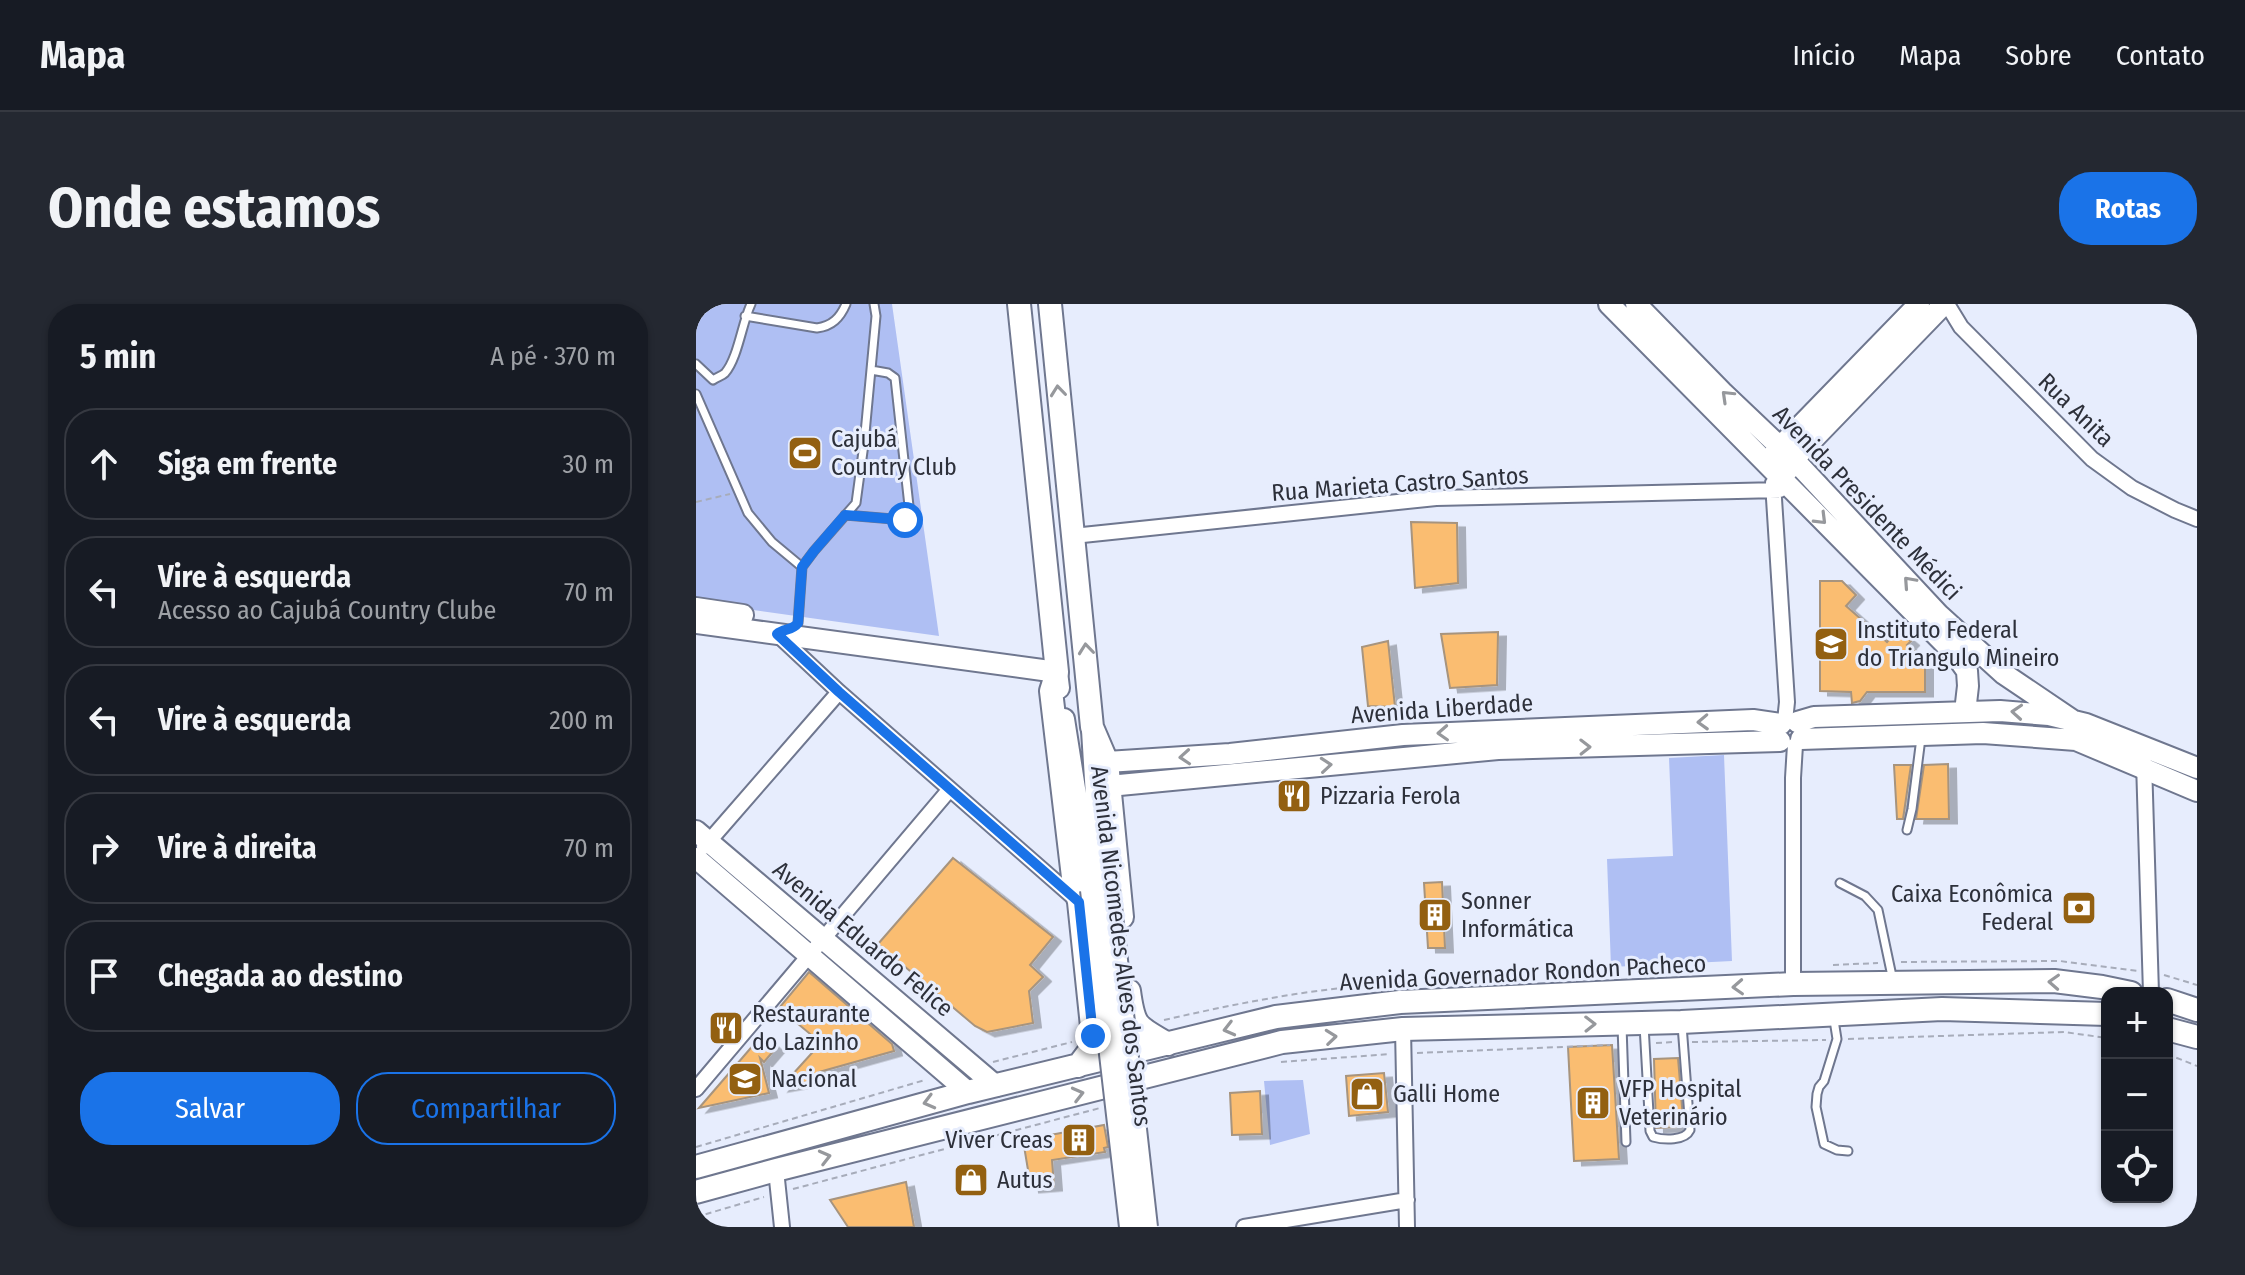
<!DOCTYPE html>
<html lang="pt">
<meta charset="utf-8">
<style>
:root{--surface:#171b24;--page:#242831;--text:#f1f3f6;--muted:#9ea1a6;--line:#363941;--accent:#1a73e8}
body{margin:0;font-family:"Fira Sans Condensed",sans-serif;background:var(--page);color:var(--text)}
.controls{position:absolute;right:24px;bottom:24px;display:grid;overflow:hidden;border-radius:16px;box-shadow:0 2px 6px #0004}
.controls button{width:72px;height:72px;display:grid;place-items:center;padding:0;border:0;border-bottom:2px solid var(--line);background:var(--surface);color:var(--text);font:40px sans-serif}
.stop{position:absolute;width:24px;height:24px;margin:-18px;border:6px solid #1a73e8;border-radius:50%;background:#fff}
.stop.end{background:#1a73e8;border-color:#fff;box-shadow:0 2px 8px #0008}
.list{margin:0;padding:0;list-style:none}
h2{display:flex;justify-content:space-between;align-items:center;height:104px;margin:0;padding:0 32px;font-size:34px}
h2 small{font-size:26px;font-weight:400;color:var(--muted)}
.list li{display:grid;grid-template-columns:52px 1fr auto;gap:24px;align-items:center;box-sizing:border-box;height:112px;margin:0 16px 16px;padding:0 16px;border:2px solid var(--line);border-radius:32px}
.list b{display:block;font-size:30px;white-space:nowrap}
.list p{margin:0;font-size:26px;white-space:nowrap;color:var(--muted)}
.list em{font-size:26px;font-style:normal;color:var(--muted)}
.actions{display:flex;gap:16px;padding:24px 32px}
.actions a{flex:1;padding:18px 0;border:2px solid var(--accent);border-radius:32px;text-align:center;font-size:28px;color:var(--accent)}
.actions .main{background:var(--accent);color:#fff}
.icon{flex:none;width:44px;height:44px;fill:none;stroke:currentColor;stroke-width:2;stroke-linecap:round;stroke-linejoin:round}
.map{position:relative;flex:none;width:1501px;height:923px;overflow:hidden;border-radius:32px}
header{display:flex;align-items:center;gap:48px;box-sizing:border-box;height:112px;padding:0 40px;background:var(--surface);border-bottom:2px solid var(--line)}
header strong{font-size:38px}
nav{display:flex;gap:44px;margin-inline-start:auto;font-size:28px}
.intro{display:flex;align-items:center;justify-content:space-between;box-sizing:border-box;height:192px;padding:0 48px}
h1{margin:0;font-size:56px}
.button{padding:20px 36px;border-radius:32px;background:var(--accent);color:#fff;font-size:28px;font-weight:700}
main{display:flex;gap:48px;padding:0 48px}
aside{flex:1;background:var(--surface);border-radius:32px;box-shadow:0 2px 6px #0004}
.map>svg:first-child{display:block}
</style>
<header>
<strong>Mapa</strong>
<nav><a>Início</a><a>Mapa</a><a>Sobre</a><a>Contato</a></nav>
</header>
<div class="intro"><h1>Onde estamos</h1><a class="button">Rotas</a></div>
<main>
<aside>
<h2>5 min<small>A pé · 370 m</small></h2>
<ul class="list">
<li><svg class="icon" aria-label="ahead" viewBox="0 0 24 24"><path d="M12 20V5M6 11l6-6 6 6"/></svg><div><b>Siga em frente</b></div><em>30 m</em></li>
<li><svg class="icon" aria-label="left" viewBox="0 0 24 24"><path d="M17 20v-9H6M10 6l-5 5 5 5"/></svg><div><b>Vire à esquerda</b><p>Acesso ao Cajubá Country Clube</p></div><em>70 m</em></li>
<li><svg class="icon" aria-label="left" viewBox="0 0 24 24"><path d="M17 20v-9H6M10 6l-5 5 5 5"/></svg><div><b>Vire à esquerda</b></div><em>200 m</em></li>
<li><svg class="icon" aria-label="right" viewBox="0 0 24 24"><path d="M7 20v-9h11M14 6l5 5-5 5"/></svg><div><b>Vire à direita</b></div><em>70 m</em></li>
<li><svg class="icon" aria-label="arrive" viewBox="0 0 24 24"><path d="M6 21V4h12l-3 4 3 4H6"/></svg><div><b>Chegada ao destino</b></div></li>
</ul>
<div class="actions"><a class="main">Salvar</a><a>Compartilhar</a></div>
</aside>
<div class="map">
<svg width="1501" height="923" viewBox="0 0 1501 923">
<defs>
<filter id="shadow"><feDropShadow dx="8" dy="4.5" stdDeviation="0" flood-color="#0004"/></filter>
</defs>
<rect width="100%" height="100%" fill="#e7edfd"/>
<path fill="#afbff3" d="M0,0H196L243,332L0,298Z
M1028,451L1036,657L915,663L911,555L977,552L973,454Z
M607,776L614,830L574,841L568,777Z"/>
<path fill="#fabd71" stroke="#a7947e" stroke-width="2" filter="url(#shadow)" d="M715,218L761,219L762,279L719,284Z
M1124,277H1146L1160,291L1150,302L1191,338L1202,326L1215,337L1211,341L1229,356V388H1171L1164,397L1156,399L1155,388L1124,387Z
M802,328L801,381L754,384L745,330Z
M692,337L699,403L672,402L666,343Z
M1252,460L1253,515H1220L1228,461Z
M1198,461H1215L1207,515H1201Z
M257,554L357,633L334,661L347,673L333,687L337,719L291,728L279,722L182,640Z
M746,578L749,644H732L728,579Z
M113,668L196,740L198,747L123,768L124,776L85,783L125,739L83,704Z
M66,731L80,744L68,758L64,754L73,789L3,804Z
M916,741L923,855L878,857L872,743Z
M982,754L987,815H979L980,823L960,824L958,755Z
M688,769L692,808L653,812L650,772Z
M564,787L566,830L536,831L534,789Z
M408,821L412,843L408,844L409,848L356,856L358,882L335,884L327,836Z
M210,878L218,923H152L134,896Z"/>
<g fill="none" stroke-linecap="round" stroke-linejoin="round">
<g stroke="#6f778f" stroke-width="11">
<path id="lane" d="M49,12L121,24C136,22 144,14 150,0
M0,60L17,76C21,73 26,72 29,69C42,54 46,19 55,0
M0,90L52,209L76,238L106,263
M149,211L209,216L214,211L199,74L192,69L175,66
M102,319L106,263L118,247L160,199L168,140L180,12L178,0
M1211,526L1216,505L1225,434
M1144,579L1169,592L1182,606L1197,677
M1138,716L1141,735L1128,777L1123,783L1121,790L1120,803L1128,840L1141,846L1152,847
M948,721L954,827L957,833C968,836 989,837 994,826L986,721
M926,722L930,838"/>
</g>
<g stroke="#6f778f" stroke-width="18">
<path id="street" d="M1251,0L1265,23L1396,155L1436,184L1479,206L1501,215
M1077,179L1091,398L1089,417
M377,232L740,194L1084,186
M81,330L143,388L383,598
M1448,458L1455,689
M8,543L143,388
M1097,680V474L1099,441
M707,725L711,923
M0,785L254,485
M80,866L86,923
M548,923L711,896"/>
</g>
<g stroke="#6f778f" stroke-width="24">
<path id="secondary" d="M913,0L1259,350L1271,367L1272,382L1269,408
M940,0L1026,88L1103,161L1243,311L1308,370L1379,418
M1078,154V150L1084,143L1223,0
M1092,166L1097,156L1248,0
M0,304L47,311
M0,319L361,368L363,384
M368,415L395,586
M1101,418L1118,413L1304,407L1353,411L1390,420L1501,464
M396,426L400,492L413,585
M1105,435L1287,429L1380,436L1501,487
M411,458L534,450L707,431L1057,416L1085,420
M413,482L802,445L1084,437
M0,527L300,782
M0,554L272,788"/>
</g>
<g stroke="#6f778f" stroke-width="26">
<path id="primary" d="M323,0L361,368L355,387L377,573L383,598L397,732L394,746L382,762
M354,0L396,423L411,458L426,613
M433,687C438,724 441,722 472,740
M1471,696L1501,706
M1471,725L1501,733
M0,863L272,788L580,713L704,698L1097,680L1358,677L1406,683L1435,689
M0,888L80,866L586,738L707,725L985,718L1246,705L1411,710"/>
</g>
<path stroke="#a7acba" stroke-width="2" stroke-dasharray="6 4" stroke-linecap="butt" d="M0,198L34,190
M1205,658L1364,657L1442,667
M1137,661L1182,659
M1468,671L1501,681
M468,716C543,699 618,684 695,680
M1152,735L1368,728L1411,734
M996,738L1130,736
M960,739L978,738
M721,749L914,741
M1471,750L1501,762
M297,758L376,738
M585,758L694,750
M0,843L229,776
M97,885L404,804
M0,913L68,893"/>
<use href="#lane" stroke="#fff" stroke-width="7"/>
<use href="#street" stroke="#fff" stroke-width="14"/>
<use href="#secondary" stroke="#fff" stroke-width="20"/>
<use href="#primary" stroke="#fff" stroke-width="22"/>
<g stroke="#6f778f" stroke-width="24" stroke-linecap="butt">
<path id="secondary-bridge" d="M413,585L451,923
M395,586L434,923"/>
</g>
<use href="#secondary-bridge" stroke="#fff" stroke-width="20"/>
</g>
<defs><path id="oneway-chevron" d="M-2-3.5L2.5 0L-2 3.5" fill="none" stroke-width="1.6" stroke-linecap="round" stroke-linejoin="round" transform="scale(2)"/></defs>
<g stroke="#96989c">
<use href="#oneway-chevron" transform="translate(362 87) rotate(-96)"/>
<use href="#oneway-chevron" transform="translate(1031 92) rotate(-136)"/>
<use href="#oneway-chevron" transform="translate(1125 215) rotate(45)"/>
<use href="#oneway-chevron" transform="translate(1213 278) rotate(-132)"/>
<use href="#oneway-chevron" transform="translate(390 345) rotate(-96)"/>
<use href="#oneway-chevron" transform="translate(1321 408) rotate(-176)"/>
<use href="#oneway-chevron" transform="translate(1007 418) rotate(178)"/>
<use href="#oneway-chevron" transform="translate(747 429) rotate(177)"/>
<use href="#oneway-chevron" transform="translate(889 443) rotate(-1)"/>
<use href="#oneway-chevron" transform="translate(489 453) rotate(176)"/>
<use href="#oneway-chevron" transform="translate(630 461) rotate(-5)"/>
<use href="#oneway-chevron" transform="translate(1358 678) rotate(-177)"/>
<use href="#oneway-chevron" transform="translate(1042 683) rotate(177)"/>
<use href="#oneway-chevron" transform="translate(894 720) rotate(-1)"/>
<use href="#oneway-chevron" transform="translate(533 725) rotate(166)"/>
<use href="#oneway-chevron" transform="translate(635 733) rotate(-6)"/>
<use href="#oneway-chevron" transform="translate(382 790) rotate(-14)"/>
<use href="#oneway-chevron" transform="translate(233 798) rotate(165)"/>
<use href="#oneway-chevron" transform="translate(129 853) rotate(-14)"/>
</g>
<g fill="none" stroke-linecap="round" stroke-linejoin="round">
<path stroke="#1a73e8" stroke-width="10" d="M209,216L149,211L118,247L106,263L102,319C96,327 88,324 81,330L143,388L383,598L397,732"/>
</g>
<defs>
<g id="stadium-square" transform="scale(1.8)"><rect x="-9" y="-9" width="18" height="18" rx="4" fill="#936011" stroke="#e7edfd"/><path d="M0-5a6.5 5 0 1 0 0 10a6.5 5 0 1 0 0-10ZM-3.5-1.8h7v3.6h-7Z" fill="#fff"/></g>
<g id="school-square" transform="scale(1.8)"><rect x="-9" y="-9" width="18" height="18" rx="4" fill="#936011" stroke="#e7edfd"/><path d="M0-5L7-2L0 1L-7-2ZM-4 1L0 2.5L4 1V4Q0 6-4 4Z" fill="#fff"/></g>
<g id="restaurant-square" transform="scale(1.8)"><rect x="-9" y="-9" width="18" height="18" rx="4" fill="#936011" stroke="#e7edfd"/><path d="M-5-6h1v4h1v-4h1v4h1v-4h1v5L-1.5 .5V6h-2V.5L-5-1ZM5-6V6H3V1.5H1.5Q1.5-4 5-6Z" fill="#fff"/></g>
<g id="bank-square" transform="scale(1.8)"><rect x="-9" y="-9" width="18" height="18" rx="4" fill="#936011" stroke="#e7edfd"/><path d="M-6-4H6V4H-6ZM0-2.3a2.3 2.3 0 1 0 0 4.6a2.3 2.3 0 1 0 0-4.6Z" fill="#fff"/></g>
<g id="building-square" transform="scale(1.8)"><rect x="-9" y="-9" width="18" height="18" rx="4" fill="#936011" stroke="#e7edfd"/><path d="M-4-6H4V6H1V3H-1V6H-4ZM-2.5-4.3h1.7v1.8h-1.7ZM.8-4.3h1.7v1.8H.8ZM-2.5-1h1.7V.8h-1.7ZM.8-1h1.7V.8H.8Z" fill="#fff"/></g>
<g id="shop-square" transform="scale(1.8)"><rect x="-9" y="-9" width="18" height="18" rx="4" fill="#936011" stroke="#e7edfd"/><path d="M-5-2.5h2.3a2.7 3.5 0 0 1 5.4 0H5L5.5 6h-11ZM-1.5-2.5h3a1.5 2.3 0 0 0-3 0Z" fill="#fff"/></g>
</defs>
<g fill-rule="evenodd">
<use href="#stadium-square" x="109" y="149"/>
<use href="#school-square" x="1135" y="340"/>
<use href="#restaurant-square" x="598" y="492"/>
<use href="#bank-square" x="1383" y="604"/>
<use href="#building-square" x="739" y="611"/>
<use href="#restaurant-square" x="30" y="724"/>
<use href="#school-square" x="49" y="775"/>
<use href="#shop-square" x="671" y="790"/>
<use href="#building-square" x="897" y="799"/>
<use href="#building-square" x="383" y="836"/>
<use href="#shop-square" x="275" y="876"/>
</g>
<g text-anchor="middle" stroke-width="6" stroke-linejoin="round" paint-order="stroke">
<g font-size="24" fill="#2d303a" stroke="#e7edfd">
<text transform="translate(1380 106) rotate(44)" y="8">Rua Anita</text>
<text transform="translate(704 180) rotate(-4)" y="8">Rua Marieta Castro Santos</text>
<text transform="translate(1171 199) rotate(46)" y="8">Avenida Presidente Médici</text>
<text transform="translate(746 405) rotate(-4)" y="8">Avenida Liberdade</text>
<text transform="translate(167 635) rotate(40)" y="8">Avenida Eduardo Felice</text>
<text transform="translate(425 642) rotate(83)" y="8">Avenida Nicomedes Alves dos Santos</text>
<text transform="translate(827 669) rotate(-3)" y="8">Avenida Governador Rondon Pacheco</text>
</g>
<g font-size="24" fill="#2d303a" stroke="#e7edfd" text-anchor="start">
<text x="135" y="143">Cajubá<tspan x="135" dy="28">Country Club</tspan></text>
<text x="1161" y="334">Instituto Federal<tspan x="1161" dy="28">do Triangulo Mineiro</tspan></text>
<text x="624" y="500">Pizzaria Ferola</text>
<text x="1357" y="598" text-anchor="end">Caixa Econômica<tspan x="1357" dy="28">Federal</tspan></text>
<text x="765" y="605">Sonner<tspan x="765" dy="28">Informática</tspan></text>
<text x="56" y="718">Restaurante<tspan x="56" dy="28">do Lazinho</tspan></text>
<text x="75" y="783">Nacional</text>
<text x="923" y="793">VFP Hospital<tspan x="923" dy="28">Veterinário</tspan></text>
<text x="697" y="798">Galli Home</text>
<text x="357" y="844" text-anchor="end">Viver Creas</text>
<text x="301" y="884">Autus</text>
</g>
</g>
</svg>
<div class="controls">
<button>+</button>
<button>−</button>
<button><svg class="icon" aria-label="locate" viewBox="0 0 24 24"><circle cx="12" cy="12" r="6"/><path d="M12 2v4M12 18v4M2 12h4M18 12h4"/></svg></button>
</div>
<div class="stop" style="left:209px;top:216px"></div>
<div class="stop end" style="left:397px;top:732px"></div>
</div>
</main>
